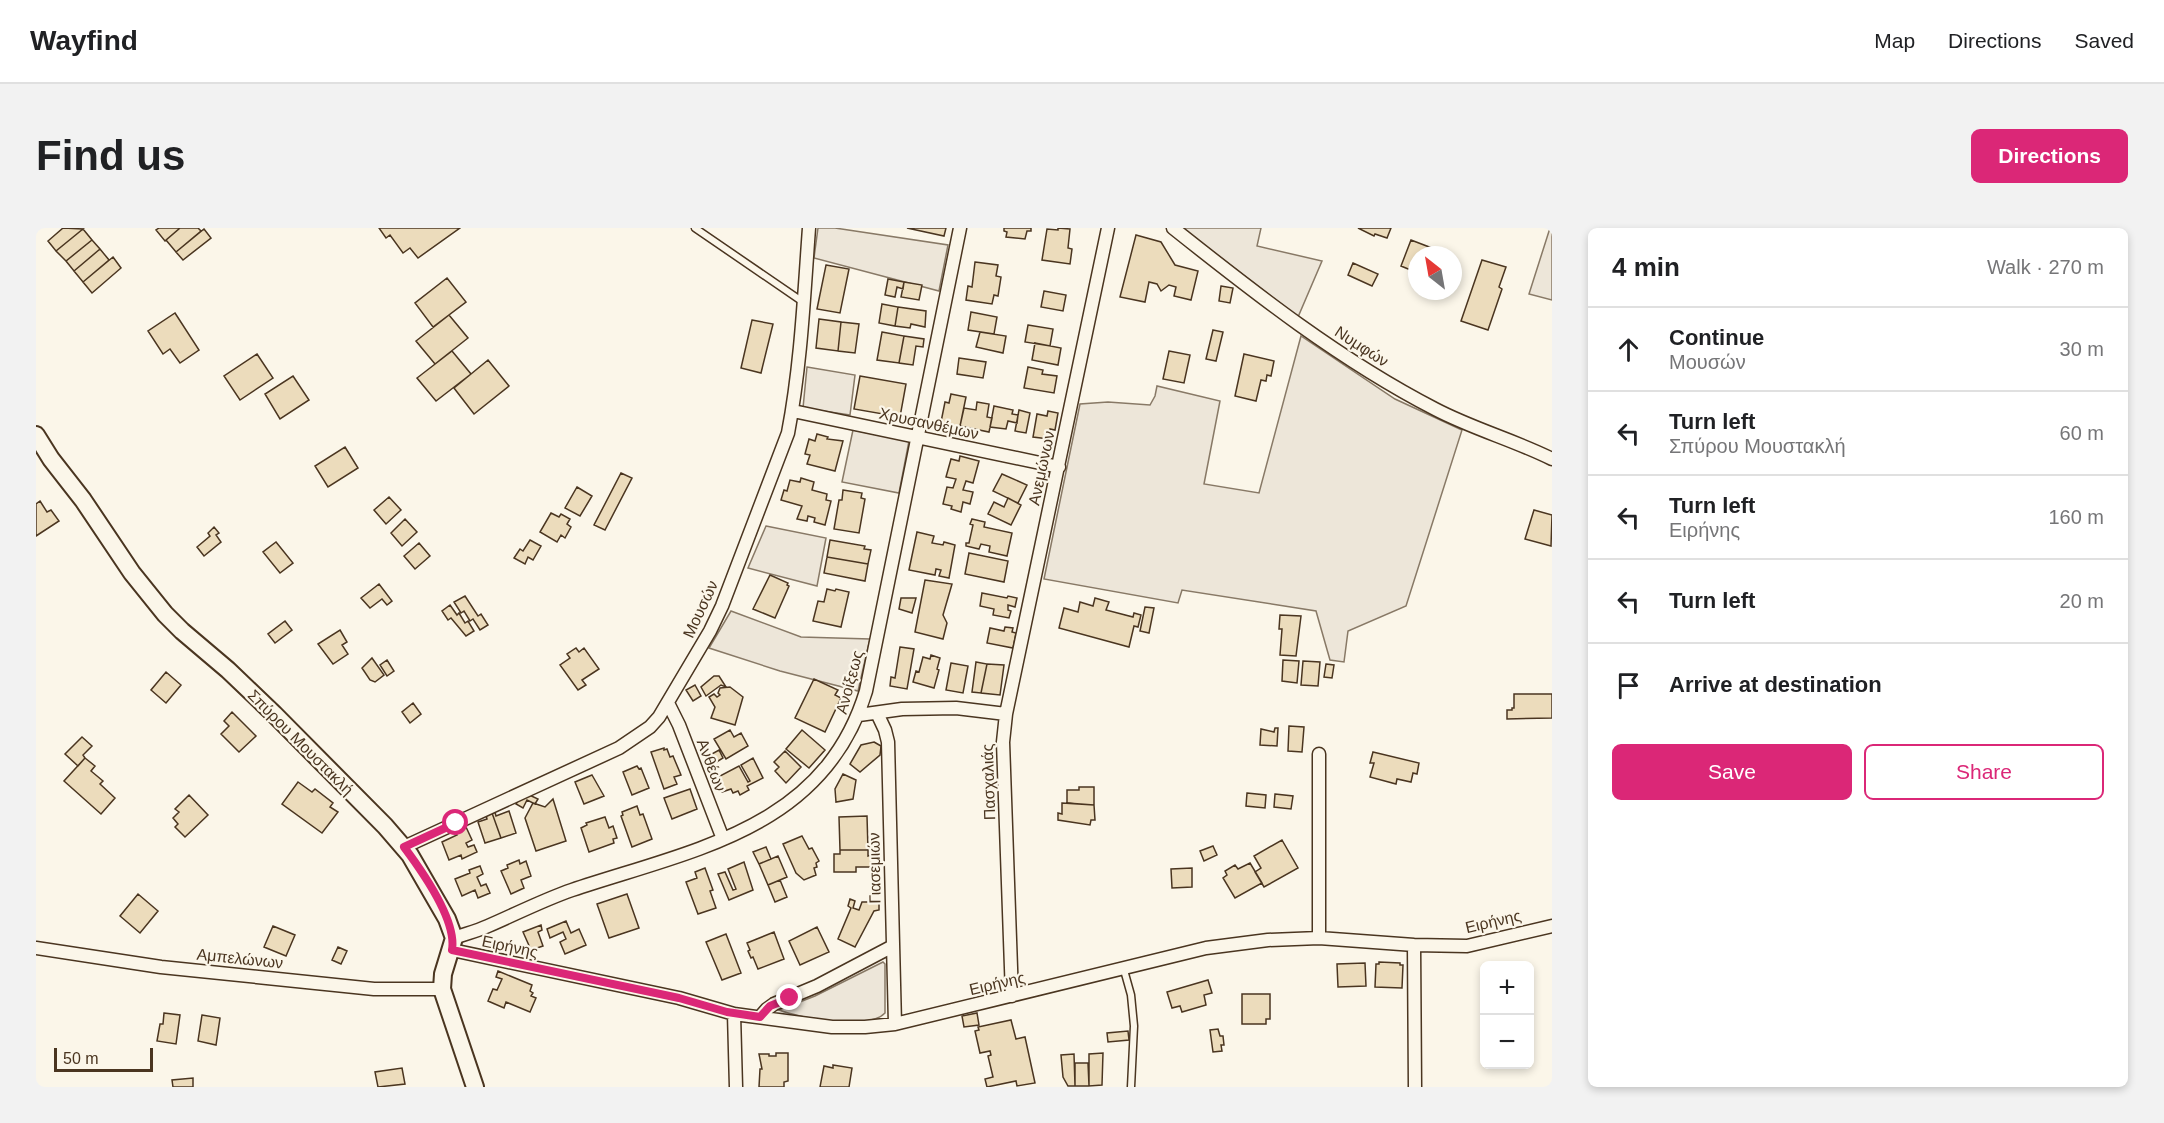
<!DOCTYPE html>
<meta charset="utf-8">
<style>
:root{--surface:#fff;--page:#f2f2f2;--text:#202124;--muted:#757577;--line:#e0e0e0;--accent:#db2777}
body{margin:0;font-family:Arial,sans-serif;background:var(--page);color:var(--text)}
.controls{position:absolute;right:18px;bottom:18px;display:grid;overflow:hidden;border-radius:9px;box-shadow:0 3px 9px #0003}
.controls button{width:54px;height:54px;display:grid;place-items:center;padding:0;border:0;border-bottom:2px solid var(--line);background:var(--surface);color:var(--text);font:30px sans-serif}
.compass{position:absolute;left:1372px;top:18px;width:54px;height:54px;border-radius:50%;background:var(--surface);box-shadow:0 3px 9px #0003;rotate:329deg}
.scale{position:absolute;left:18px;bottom:15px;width:99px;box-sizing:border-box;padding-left:6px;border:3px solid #4a3520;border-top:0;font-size:16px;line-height:21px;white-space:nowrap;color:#4a3520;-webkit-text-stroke:4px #fbf6e9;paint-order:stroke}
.stop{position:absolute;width:18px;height:18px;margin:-14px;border:4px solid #db2777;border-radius:50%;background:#fff}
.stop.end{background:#db2777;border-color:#fff;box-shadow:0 2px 6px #0008}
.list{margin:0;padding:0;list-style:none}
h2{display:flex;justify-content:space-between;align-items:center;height:78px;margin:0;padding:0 24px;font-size:26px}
h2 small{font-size:20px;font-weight:400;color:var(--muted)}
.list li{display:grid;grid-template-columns:39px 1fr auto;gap:18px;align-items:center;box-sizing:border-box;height:84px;padding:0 24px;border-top:2px solid var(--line)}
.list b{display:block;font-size:22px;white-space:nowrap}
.list p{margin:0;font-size:20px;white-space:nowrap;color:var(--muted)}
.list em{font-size:20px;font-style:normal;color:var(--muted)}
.actions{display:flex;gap:12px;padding:18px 24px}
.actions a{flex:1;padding:14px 0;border:2px solid var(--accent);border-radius:9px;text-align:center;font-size:21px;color:var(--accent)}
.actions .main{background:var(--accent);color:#fff}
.icon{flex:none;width:33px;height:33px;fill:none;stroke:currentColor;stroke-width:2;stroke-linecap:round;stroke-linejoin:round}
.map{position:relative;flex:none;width:1516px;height:859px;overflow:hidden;border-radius:9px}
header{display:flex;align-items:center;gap:36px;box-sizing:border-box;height:84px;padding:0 30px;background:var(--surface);border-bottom:2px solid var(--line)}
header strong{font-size:28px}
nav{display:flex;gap:33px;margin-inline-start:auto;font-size:21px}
.intro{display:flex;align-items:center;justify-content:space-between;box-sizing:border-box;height:144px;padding:0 36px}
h1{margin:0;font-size:42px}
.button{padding:15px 27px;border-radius:9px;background:var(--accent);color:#fff;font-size:21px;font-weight:700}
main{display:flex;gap:36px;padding:0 36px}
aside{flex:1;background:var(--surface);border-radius:9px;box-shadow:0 3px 9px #0003}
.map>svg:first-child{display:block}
</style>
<header>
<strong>Wayfind</strong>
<nav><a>Map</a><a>Directions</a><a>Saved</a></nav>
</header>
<div class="intro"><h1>Find us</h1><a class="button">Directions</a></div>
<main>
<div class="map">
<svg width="1516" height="859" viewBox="0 0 1516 859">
<rect width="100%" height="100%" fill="#fbf6e9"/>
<path fill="#ede6d9" stroke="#887966" stroke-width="1.5" d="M782,0H799L912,17L903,63L778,30Z
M1146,0H1225L1221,18L1286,33L1262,89Z
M1514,0H1516V72L1493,66Z
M1265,108L1359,171L1426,202L1370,378L1312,403L1308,434L1294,432L1280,383L1146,362L1142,375L1008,351L1044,176L1072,174L1114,177L1119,168L1121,158L1184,173L1168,256L1223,265Z
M771,139L819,147L814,187L767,180Z
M817,202L873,213L863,265L806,254Z
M730,298L790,310L781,358L712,340Z
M695,383L765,409L834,411L822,463L744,443L673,420Z
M847,734L849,736V785C832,803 764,790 743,782L779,768Z"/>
<path fill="#ecdcbc" stroke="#4a3520" stroke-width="1.5" d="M27,0L47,1L20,23L12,13Z
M123,0H144L129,13L120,2Z
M144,0H162L165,3L140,24L130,12Z
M343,0H424L382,30L374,20L367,25L354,7L350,10Z
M871,0H910L908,8Z
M968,0H995V3H991L989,11L970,9L971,4L968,3Z
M1022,0L1034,1L1032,20L1036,21L1034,36L1006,32L1011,1L1022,2Z
M1322,0H1355L1351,10L1339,6L1338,8Z
M47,1L56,12L30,33L20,23Z
M168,1L175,10L147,32L140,24Z
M1100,7L1125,14L1139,37L1162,43L1155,72L1138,68L1140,59L1133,57L1125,63L1121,56L1113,54L1109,74L1084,69Z
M56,12L64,21L38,43L30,33Z
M1375,12L1401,22L1398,27H1381V39L1379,38L1377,43L1365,38Z
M64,21L73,32L47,54L38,43Z
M77,29L85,40L56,65L47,54Z
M1446,32L1470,39L1463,59L1466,61L1452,102L1425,93Z
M939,34L962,37L960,48L965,49L962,68L958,67L956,76L930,72L932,58L936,59Z
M1317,35L1342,46L1336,58L1312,47Z
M790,37L813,41L804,85L781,81Z
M411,50L430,74L397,99L379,75Z
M852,51L868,54L867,61L861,59L859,69L849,67Z
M868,54L886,57L883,72L865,69Z
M1185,58L1197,60L1194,75L1183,73Z
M1008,63L1030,67L1027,83L1005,79Z
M846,76L862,79L859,98L843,95Z
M862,79L890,83L889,99L875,96L874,100L859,98Z
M935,84L961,89L958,106L932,102Z
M139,85L163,122L144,135L134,121L127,126L112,103Z
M413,87L432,110L399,136L380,113Z
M783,91L805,94L802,123L780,120Z
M716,92L737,96L725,145L705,140Z
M805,94L823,96L819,125L802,123Z
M992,97L1017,101L1014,118L989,114Z
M1177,102L1187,104L1180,133L1170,131Z
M846,104L868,108L863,135L841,132Z
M944,104L970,108L967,125L940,119Z
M868,108L888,111L887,119L880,118L877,137L863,135Z
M999,115L1025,120L1022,137L996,132Z
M416,123L435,146L400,173L381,150Z
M1133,123L1154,127L1148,155L1127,151Z
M221,126L237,150L204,172L188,148Z
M1208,126L1238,133L1235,148L1231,147L1230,153L1225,152L1220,173L1199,168Z
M923,130L950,134L947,150L921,146Z
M452,132L473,158L438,186L418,160Z
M992,139L1007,142L1006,146L1021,148L1018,165L988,160Z
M257,148L273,172L244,191L229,166Z
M824,148L870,156L864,189L818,181Z
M915,166L930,169L923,203L904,199L909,174L913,175Z
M941,174L953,176L951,189L956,190L953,204L924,198L928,180L940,182Z
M958,178L977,182L976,186L982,187L981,195L972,193L970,201L954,199Z
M983,182L994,185L990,205L979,203Z
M1012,183L1022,185L1019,202L1014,201L1013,211L997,209L1001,186L1011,188Z
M781,206L792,209L791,211L807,213L799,243L771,236L774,227L769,226L773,211L779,213Z
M309,219L322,240L292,259L279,238Z
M924,228L943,233L937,255L930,253L927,262L937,264L934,276L927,274L925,284L915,281L916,278L907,276L911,259L917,260L920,251L910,249L915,231L923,233Z
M585,245L596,250L569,302L558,297Z
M966,246L991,257L982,275L957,263Z
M765,250L778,254L776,262L791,266L790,272L795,273L789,297L778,294L779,290L772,288L771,293L761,291L766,278L745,272L748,262L751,263L754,252L764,254Z
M541,259L556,268L544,288L529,280Z
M807,262L826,265L825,270L829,271L823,305L798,301L803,272H806Z
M353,269L365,282L350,296L338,282Z
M972,270L985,277L975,297L952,286L958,274L968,279Z
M4,273L11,284L15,282L23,293L0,308V276Z
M1498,282L1516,287L1515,318L1489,311Z
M515,285L523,289L525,286L534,291L531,296L535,299L529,310L525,307L521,314L504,304Z
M369,291L381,304L366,318L355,305Z
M936,291L949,294L948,299L976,305L971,328L953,324L954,318L945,316L943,321L930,318V315H933L937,297L934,296Z
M178,299L183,305L180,307L185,314L168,328L161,319L174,308L172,305Z
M881,304L898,308L896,315L907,317L908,314L919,317L913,350L903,348L905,342L900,341L899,347L873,342Z
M494,312L505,318L497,332L492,329L489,336L478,330L484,321L487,323Z
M794,312L829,318L828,321L835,322L832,336L791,329Z
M240,314L257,335L244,345L227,324Z
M383,315L394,328L379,341L368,328Z
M933,325L972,333L968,354L929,346Z
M791,329L832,336L829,353L788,345Z
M734,347L752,355L751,357L753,358L739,390L717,381Z
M889,352L916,356L907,387L911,395L907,411L879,404Z
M343,356L356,373L351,377L346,371L334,380L325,370Z
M791,361L799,363L800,361L813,364L805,399L777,393L782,373L788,374Z
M946,365L971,370L972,368L981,370L979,379L972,377V382L975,383L973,390L957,387L958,381L944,378Z
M429,368L442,388L445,386L452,397L444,402L437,391L434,393L428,383L425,385L418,374Z
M865,370H880L876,385L863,381Z
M1059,370L1073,374L1070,382L1097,389L1098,385L1105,387L1102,399L1098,398L1093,419L1023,400L1028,380L1042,384L1044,374L1057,378Z
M414,377L421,387L423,385L429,395L432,393L438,403L430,408L415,390L412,392L406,383Z
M1109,379L1118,380L1113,405L1104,403Z
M1244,387L1265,388L1260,428L1244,427L1246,401H1243Z
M249,393L256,402L239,415L232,406Z
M969,399L977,400L976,404L980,405L977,420L951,415L954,400L968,403Z
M304,402L311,414L306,417L312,426L297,436L282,416Z
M864,419L878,421L871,461L854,458L855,449L859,450Z
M540,420L543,424L548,420L563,441L546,452L550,457L542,462L524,437L534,430L531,426Z
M895,427L904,430L901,441L903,442L898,460L877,454L880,443L883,444L887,429L894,431Z
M336,430L348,447L339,454L334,452L326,440Z
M351,432L358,443L351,448L344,437Z
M1247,432L1263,433L1261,455L1246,453Z
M1267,433L1284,434L1282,458L1265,457Z
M940,434L951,436L945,465L936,464Z
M915,435L932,438L927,465L910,462Z
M951,436L968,437L964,467L945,465Z
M1290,436L1298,437L1296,450L1288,449Z
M130,444L145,457L130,475L115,462Z
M678,448H683L690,459L685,457L670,468L665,459Z
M778,451L802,462L799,467L805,470L789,504L759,490Z
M659,457L665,468L657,473L650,462Z
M694,459L707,469L699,497L675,490L679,479L673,469L678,466L681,469L684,467L682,465L684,460Z
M1478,466H1516V490L1471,491V482H1476V480H1478Z
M377,475L385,486L374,495L366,484Z
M196,484L220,508L203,524L185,506L193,498L188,493Z
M1253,498L1268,499L1266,524L1252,523Z
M1239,500H1242L1241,518L1224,517L1225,501L1238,504Z
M694,502L698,509L705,505L712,518L690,531L678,511Z
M766,502L789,522L773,540L750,521Z
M46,509L56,518L47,527L49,530L42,538L29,526Z
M838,514L845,518L844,527L824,544L814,536L825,517Z
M628,520V522L631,521L634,529L637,528L645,547L638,549L641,556L628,561L615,524Z
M683,522L687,530L679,535L674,527Z
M749,523L765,539L750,555L739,543L743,539L738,534Z
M1337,524L1383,535L1381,546L1377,545L1375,554L1361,551L1360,556L1334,549L1338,535H1334Z
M49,530L59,538L55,543L67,553L64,556L79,570L65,586L28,553Z
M717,530L727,550L711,558L713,562L704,567L702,563L697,565L695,561L686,564L681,555L684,553L682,549L703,538L712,554L714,553L705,537Z
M601,538L603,541L605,540L613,560L596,567L587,544Z
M807,546L820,552L817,571L800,574L799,561Z
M556,547L568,568L548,576L539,554Z
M262,554L276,564L279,561L297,575L294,579L302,584L286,605L246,576Z
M1043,559H1058V577L1031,575V562H1043Z
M654,561L661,581L636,591L628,570Z
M487,564L502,571L499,576L491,572L487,580L480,576Z
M1211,565L1230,567L1229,580L1210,578Z
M1239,566L1257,568L1255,581L1238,579Z
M153,567L172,587L149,609L139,599L142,596L137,590L143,584L139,581Z
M517,571L530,613L500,623L489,590L497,575L509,579Z
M1026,575L1058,577L1059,592H1055L1054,597L1022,592V585L1026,586Z
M601,578L604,587L607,586L616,611L596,619L585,588L587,587L586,584Z
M473,583L480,605L465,610L456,585L459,584L460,588Z
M456,585L465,610L449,615L442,594L451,591L450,587Z
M831,588L832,622H804L803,589Z
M569,589L573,600L577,598L581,610L577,611L578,615L553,624L545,600L551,597L550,595Z
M430,599L436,612L430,615L432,619L438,617L441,624L426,631L425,627L413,632L406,614L421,607L419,604Z
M766,608L773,621L776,620L783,633L780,635L781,639L778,640L780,647L768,652L760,645L747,616Z
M1246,612L1262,640L1228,659L1219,644L1225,640L1218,628Z
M1177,618L1181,627L1168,633L1164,623Z
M730,619L735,631L723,636L717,624Z
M804,622H832V628L835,627L836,639H820V644H798V626H804Z
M742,628L751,649L732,657L723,636Z
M483,632L484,636L490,633L495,648L485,652L488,660L475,666L465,643L472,640L471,637Z
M708,634L717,662L693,672L682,646L689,644L697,662L700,661L692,641Z
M1214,635L1226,655L1199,670L1187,650L1191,647L1189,643L1199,637L1202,641Z
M444,638L447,646L441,649L445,658L450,656L454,665L442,670L439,662L426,668L419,651L434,645L433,642Z
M669,640L677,662L674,663L680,680L662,686L650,654L661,650L659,644Z
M1156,640V659L1136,660L1135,641Z
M744,652L751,669L739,674L732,657Z
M102,666L122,683L104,705L84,688Z
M591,666L603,700L573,710L561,676Z
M814,671L819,673L817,680L823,682L826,674H843V682L838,683L819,719L802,711L815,680L812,678Z
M530,693L535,705L543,701L550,717L529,726L524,714L530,711L527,704L514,710L511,701Z
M505,697L506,702L502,704L507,718L495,722L487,704Z
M237,698L259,707L250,728L228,719Z
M781,699L793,724L764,737L753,713Z
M738,704L748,731L722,741L717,729L715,730L712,723L714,722L711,715Z
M690,706L705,745L686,752L670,714Z
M302,719L311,723L305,736L296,732Z
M1343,734L1364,735V737H1367L1366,760L1339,759L1340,736H1343Z
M1329,735L1330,758L1302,759L1301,736Z
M462,743L496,757L494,763L497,765L495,768L500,770L494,784L470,774L468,780L452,773L457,761L461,762L466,751L460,749Z
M1172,752L1176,765L1168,767L1170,777L1146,784L1144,778L1136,780L1131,764Z
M1206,766H1234V791H1230V796H1206Z
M128,785L144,787L140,816L121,813L124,796H127Z
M941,785L943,797L928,799L926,788Z
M166,787L184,790L180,817L162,813Z
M975,792L980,811L989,809L999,855L981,858L980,853L951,859L949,851L957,849L952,828L955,827L954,823L944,825L939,803L943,802L942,799Z
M1182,801L1184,808H1187L1188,817H1185L1186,823L1177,824L1174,802Z
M1092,803L1093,812L1072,814L1071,805Z
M740,825H752V853L748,854V859H723L724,841H726L723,826H733V828H740Z
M1067,825L1066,857L1053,858V826Z
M1038,826L1039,858H1032L1027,849L1025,827Z
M1039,835H1052L1053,858H1039Z
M797,837L816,840L813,859H784L788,838L797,840Z
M366,840L369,856L342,859L339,844Z
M157,850V859H137L136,852Z"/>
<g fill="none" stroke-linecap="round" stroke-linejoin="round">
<g stroke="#4a3520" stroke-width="9">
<path id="lane" d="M659,0L767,74
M1088,742L1095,767L1098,798L1095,859"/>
</g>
<g stroke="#4a3520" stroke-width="15">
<path id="street" d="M1137,0C1220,66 1304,132 1399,181C1437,201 1478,212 1516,231
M757,183L1023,239
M632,475L643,497L687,611
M841,485L849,502L852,514L859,796
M970,486L1072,0
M823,487L866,481L920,480L970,486L967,514L976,768
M368,619L583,520L614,499L623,489L674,403L686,378L752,205C765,137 768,68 773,0
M418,710C429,706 441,703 452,698C480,686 507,672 536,662C655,622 788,602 830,463L924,0
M1283,710V526
M1378,717L1379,859
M0,720L125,739L338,761H406
M416,722L643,770L698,786L796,799H829L859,796L1170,720L1232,712L1283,710L1378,717L1431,718L1516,698
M698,786L700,859
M724,789L731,781L738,776L781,758L857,718"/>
</g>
<g stroke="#4a3520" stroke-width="20">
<path id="secondary" d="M0,207L15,231L47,272L96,345L129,386L146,403L192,442L238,486L349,598L374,627L411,691L418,710L407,746L406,761L439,859"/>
</g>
<use href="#lane" stroke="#fbf6e9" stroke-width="6"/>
<use href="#street" stroke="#fbf6e9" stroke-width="12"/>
<use href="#secondary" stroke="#fbf6e9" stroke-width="16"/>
</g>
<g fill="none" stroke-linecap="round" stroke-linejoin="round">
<path stroke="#db2777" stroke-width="8" d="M420,595L368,619C386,643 421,692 416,722L643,770L691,784L724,789L734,778L754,770"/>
</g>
<g text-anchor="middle" stroke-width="4.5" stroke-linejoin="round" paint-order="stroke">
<g font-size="16" fill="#4a3520" stroke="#fbf6e9">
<text transform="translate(1326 118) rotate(33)" y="6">Νυμφών</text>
<text transform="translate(893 195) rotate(12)" y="6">Χρυσανθέμων</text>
<text transform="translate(1005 240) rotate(-78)" y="6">Ανεμώνων</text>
<text transform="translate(664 381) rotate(-65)" y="6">Μουσών</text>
<text transform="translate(813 454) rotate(-75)" y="6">Ανοίξεως</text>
<text transform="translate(265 514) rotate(45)" y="6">Σπύρου Μουστακλή</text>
<text transform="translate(676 537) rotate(69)" y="6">Ανθέων</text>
<text transform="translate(952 554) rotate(-92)" y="6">Πασχαλιάς</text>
<text transform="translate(838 640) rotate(-91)" y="6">Γιασεμιών</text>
<text transform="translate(1457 693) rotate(-13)" y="6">Ειρήνης</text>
<text transform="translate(474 718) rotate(12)" y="6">Ειρήνης</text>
<text transform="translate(204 730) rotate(6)" y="6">Αμπελώνων</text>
<text transform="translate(961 755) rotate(-13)" y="6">Ειρήνης</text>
</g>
</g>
</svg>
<div class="controls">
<button>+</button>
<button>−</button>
</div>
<svg class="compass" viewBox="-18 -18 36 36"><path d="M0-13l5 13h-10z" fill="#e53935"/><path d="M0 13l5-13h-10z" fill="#757577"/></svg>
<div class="scale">50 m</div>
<div class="stop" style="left:420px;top:595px"></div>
<div class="stop end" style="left:754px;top:770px"></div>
</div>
<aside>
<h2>4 min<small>Walk · 270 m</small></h2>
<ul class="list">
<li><svg class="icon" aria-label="ahead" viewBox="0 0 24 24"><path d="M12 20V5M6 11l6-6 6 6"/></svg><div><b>Continue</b><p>Μουσών</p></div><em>30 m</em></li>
<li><svg class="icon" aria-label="left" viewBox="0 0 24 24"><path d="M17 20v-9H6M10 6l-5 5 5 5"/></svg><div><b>Turn left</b><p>Σπύρου Μουστακλή</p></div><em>60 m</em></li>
<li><svg class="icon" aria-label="left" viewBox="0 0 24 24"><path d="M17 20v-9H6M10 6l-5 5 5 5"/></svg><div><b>Turn left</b><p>Ειρήνης</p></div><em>160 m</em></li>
<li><svg class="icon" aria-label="left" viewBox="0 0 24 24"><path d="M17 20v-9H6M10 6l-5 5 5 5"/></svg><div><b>Turn left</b></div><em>20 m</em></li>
<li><svg class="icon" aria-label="arrive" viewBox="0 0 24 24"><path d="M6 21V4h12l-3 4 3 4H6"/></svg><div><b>Arrive at destination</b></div></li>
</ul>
<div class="actions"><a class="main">Save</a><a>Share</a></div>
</aside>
</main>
